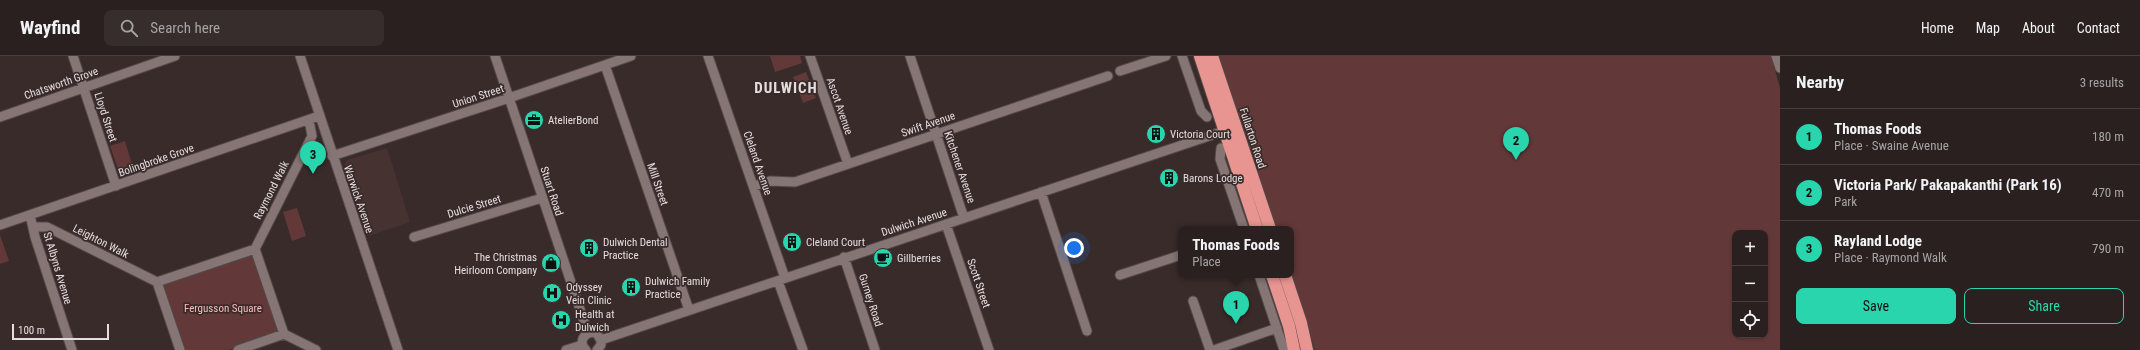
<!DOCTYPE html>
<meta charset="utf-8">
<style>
:root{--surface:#2b2020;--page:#372d2d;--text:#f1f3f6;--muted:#a6a3a5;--line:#473e3e;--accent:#29d5ad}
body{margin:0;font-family:"Roboto Condensed",sans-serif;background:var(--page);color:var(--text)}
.controls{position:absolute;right:12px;bottom:12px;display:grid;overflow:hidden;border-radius:8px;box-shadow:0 1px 3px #0004}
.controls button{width:36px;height:36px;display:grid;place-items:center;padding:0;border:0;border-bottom:1px solid var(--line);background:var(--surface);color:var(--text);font:20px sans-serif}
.scale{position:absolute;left:12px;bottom:10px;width:97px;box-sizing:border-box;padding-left:4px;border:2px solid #e6dddd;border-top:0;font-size:11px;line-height:14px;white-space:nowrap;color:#e6dddd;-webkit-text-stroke:3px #392b2a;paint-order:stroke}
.you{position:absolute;left:1074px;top:192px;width:14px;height:14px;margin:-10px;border:3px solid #fff;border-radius:50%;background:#1a73e8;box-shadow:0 0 0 6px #1a73e833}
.badge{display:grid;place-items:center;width:26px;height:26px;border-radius:50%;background:var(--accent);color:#111;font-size:13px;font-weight:700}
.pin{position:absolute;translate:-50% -33px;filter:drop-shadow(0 1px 2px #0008)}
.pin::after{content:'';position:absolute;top:21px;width:14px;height:12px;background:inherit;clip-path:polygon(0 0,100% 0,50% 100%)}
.popup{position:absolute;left:1178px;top:170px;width:116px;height:52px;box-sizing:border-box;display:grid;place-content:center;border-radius:8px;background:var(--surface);filter:drop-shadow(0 1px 3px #0005);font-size:13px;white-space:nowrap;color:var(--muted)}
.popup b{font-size:15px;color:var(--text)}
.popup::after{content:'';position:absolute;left:50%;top:100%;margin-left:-8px;border:8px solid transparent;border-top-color:var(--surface)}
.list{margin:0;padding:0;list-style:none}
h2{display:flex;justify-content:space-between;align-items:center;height:52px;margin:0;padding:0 16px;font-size:17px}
h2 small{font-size:13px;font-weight:400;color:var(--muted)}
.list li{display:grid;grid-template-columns:26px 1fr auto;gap:12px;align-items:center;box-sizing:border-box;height:56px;padding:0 16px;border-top:1px solid var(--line)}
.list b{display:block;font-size:15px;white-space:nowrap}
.list p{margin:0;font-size:13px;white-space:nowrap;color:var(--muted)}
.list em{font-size:13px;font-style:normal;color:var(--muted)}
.actions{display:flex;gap:8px;padding:12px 16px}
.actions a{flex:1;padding:9px 0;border:1px solid var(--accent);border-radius:8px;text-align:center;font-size:14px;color:var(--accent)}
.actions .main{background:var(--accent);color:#111}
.icon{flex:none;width:22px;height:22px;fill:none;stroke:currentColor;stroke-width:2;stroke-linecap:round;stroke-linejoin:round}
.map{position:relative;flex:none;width:1780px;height:294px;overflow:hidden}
header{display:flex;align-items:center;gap:24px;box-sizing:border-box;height:56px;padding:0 20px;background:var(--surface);border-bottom:1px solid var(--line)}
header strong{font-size:19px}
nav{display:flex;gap:22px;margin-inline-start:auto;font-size:14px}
.search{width:280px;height:36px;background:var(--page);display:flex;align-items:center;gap:10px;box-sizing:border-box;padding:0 14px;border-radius:8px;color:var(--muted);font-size:15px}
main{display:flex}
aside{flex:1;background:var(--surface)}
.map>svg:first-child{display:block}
</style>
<header>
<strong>Wayfind</strong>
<div class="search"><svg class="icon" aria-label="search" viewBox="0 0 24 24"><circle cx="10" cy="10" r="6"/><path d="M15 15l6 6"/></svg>Search here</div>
<nav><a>Home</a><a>Map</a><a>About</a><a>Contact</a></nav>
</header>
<main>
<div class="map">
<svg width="1780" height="294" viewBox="0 0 1780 294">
<rect width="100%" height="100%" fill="#392b2a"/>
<path fill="#473232" d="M387,92L410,166L369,180L345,108L347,104Z"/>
<path fill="#623938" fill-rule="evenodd" d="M770,0H800L802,7L775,16Z
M1218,0H1771L1780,32V294H1315L1291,218V173H1276ZM1735,177H1765V279H1735Z
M806,16L816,42L803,47L793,21Z
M125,85L134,115L120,119L110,90Z
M297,152L306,180L292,185L283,156Z
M0,179L9,205L0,208Z
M246,199L253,200L278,275L275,278L229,294H182L163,230L164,227Z"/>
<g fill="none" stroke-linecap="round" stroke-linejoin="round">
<g stroke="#534848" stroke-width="11">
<path id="minor" d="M73,0L116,130
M300,0L398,294
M495,0L588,277
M708,0L785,222
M810,0L848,108
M910,0L964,162
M1182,0L1201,55L1207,61
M1776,0L1780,12
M605,9L689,254
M1120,15L1166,0
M0,61L175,0
M1221,92L1220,103L1244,173
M332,100L509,42L631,0
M754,130L770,125L795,126L1108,20
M1041,136L1087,275
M30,159L35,181L72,294
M946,168L989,294
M0,169L319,60
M34,171H47L157,226
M414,181L542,142
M255,193L312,80L309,64
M844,201L875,294
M1120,219L1181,199
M1259,219L1284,294
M778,225L803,294
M157,226L255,193L284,278L238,294
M157,226L180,294
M1193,245L1210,294
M284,278L316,294
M601,284L1230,73
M566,294L582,289
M586,294C577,286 585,274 596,277L601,284V289L597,294
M1214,294L1277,272"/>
</g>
<g stroke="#534848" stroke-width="14">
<path id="highway" d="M1200,0L1257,173
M1212,0L1270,173
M1272,219L1289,270L1294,294
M1285,219L1301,267L1307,294"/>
</g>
<use href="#minor" stroke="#857574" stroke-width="9"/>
<use href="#highway" stroke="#e89491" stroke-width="12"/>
</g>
<defs>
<g id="office-disc" transform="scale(1)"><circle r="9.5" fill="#29d5ad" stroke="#392b2a"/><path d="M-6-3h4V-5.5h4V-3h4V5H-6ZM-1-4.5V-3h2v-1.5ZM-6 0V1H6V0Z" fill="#111"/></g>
<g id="building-disc" transform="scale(1)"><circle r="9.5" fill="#29d5ad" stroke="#392b2a"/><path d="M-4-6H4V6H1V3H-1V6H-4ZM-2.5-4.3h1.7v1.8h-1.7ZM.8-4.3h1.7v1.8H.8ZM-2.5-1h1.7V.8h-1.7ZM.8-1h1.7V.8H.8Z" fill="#111"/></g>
<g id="cafe-disc" transform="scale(1)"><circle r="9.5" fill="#29d5ad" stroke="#392b2a"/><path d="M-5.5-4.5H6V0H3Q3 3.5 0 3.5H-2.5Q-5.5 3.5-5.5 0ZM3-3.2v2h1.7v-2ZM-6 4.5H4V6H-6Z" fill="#111"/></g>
<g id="shop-disc" transform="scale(1)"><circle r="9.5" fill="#29d5ad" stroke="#392b2a"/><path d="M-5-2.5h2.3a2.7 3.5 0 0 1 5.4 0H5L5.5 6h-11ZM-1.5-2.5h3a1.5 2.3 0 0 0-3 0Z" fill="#111"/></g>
<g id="hospital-disc" transform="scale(1)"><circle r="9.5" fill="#29d5ad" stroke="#392b2a"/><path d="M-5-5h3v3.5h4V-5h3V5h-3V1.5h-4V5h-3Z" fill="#111"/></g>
</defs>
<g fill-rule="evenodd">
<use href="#office-disc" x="534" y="64"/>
<use href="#building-disc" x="1156" y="78"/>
<use href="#building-disc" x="1169" y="122"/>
<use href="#building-disc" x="792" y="186"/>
<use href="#building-disc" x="589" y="192"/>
<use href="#cafe-disc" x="883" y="202"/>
<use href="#shop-disc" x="551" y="207"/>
<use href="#building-disc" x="631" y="231"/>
<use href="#hospital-disc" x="552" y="237"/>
<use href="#hospital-disc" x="561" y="264"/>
</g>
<g text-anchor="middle" stroke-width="3.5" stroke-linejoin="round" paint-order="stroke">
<g font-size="11" fill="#e6dddd" stroke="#392b2a">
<text transform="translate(61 27) rotate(-19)" y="4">Chatsworth Grove</text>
<text transform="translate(478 40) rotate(-18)" y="4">Union Street</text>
<text transform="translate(840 50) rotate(71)" y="4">Ascot Avenue</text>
<text transform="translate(106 61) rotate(72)" y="4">Lloyd Street</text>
<text transform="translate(928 68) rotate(-19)" y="4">Swift Avenue</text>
<text transform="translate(1253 82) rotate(72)" y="4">Fullarton Road</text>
<text transform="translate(156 104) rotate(-19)" y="4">Bolingbroke Grove</text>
<text transform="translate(758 107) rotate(71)" y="4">Cleland Avenue</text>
<text transform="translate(960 111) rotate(71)" y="4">Kitchener Avenue</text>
<text transform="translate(658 128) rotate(71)" y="4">Mill Street</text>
<text transform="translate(271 134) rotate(-63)" y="4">Raymond Walk</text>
<text transform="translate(552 135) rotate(72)" y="4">Stuart Road</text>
<text transform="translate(359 143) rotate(71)" y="4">Warwick Avenue</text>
<text transform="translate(474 150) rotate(-17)" y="4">Dulcie Street</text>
<text transform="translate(914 166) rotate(-18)" y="4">Dulwich Avenue</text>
<text transform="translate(101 185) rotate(27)" y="4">Leighton Walk</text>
<text transform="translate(58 212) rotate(73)" y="4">St Albyns Avenue</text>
<text transform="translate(979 227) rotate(71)" y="4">Scott Street</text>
<text transform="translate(871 244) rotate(72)" y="4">Gurney Road</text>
</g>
<g font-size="11" fill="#e6dddd" stroke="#392b2a" text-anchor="start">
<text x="548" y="68">AtelierBond</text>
<text x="1170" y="82">Victoria Court</text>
<text x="1183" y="126">Barons Lodge</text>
<text x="603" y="190">Dulwich Dental<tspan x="603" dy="13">Practice</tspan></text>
<text x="806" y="190">Cleland Court</text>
<text x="537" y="205" text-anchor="end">The Christmas<tspan x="537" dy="13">Heirloom Company</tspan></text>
<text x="897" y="206">Gillberries</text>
<text x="645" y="229">Dulwich Family<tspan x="645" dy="13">Practice</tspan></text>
<text x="566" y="235">Odyssey<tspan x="566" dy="13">Vein Clinic</tspan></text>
<text x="575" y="262">Health at<tspan x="575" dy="13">Dulwich</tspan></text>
</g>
<g font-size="11" fill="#febcb9" stroke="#392b2a">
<text x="223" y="256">Fergusson Square</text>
</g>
<g font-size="15" font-weight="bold" letter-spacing="1" fill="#e6dddd" stroke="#392b2a">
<text x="786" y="37">DULWICH</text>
</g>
</g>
</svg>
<div class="controls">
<button>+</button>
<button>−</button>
<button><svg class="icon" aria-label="locate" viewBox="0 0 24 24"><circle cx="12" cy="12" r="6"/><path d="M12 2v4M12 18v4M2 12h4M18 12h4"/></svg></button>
</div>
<div class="scale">100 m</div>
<div class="you"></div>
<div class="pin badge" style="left:1236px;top:268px">1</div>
<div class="popup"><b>Thomas Foods</b>Place</div>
<div class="pin badge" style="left:1516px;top:104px">2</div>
<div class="pin badge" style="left:313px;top:118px">3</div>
</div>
<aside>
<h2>Nearby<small>3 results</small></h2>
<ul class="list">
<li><span class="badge">1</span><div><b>Thomas Foods</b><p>Place · Swaine Avenue</p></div><em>180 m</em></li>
<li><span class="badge">2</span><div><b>Victoria Park/ Pakapakanthi (Park 16)</b><p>Park</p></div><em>470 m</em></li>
<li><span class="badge">3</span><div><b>Rayland Lodge</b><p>Place · Raymond Walk</p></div><em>790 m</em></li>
</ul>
<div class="actions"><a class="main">Save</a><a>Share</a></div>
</aside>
</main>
